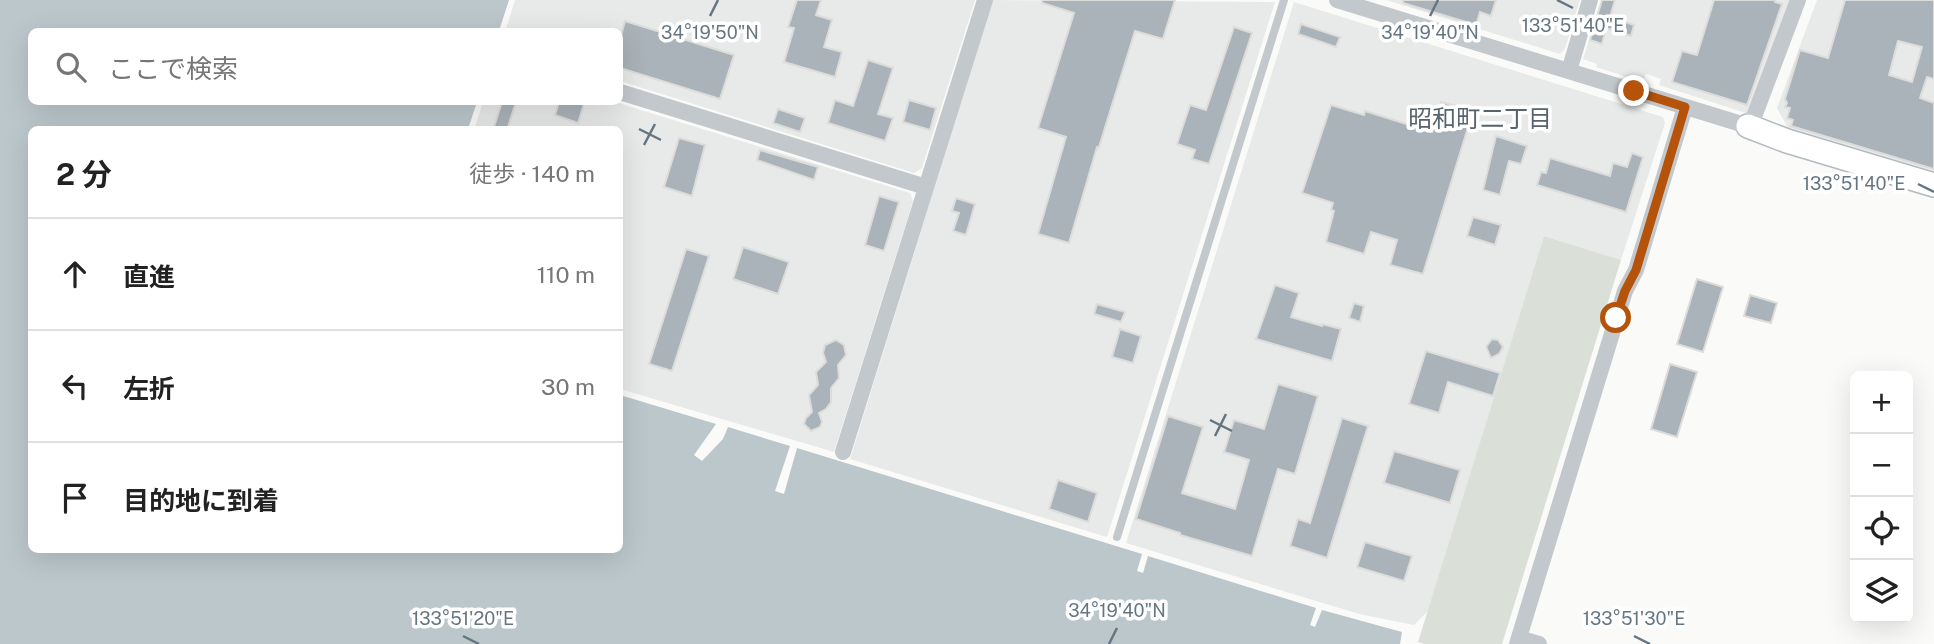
<!DOCTYPE html>
<html lang="ja">
<meta charset="utf-8">
<style>
:root{--surface:#fff;--page:#f6f6f6;--text:#222;--muted:#767676;--line:#e0e0e0}
body{margin:0;font-family:"Public Sans","Noto Sans JP",sans-serif;background:var(--page);color:var(--text)}
.controls{position:absolute;right:21px;bottom:21px;display:grid;overflow:hidden;border-radius:10px;box-shadow:0 7px 28px #0002}
.controls button{width:63px;height:63px;display:grid;place-items:center;padding:0;border:0;border-bottom:2px solid var(--line);background:var(--surface);color:var(--text);font:35px sans-serif}
.stop{position:absolute;width:21px;height:21px;margin:-16px;border:5px solid #b45309;border-radius:50%;background:#fff}
.stop.end{background:#b45309;border-color:#fff;box-shadow:0 2px 7px #0008}
.list{margin:0;padding:0;list-style:none}
h2{display:flex;justify-content:space-between;align-items:center;height:91px;margin:0;padding:0 28px;font-size:30px}
h2 small{font-size:23px;font-weight:400;color:var(--muted)}
.list li{display:grid;grid-template-columns:46px 1fr auto;gap:21px;align-items:center;box-sizing:border-box;height:112px;padding:0 28px;border-top:2px solid var(--line)}
.list b{display:block;font-size:26px;white-space:nowrap}
.list em{font-size:23px;font-style:normal;color:var(--muted)}
.icon{flex:none;width:38px;height:38px;fill:none;stroke:currentColor;stroke-width:2;stroke-linecap:round;stroke-linejoin:round}
.map{position:relative;flex:none;width:1934px;height:644px;overflow:hidden}
.search{position:absolute;background:var(--surface);box-shadow:0 7px 28px #0002;left:28px;top:28px;width:595px;height:77px;display:flex;align-items:center;gap:18px;box-sizing:border-box;padding:0 24px;border-radius:10px;color:var(--muted);font-size:26px}
.panel{position:absolute;background:var(--surface);box-shadow:0 7px 28px #0002;left:28px;top:126px;width:595px;height:427px;border-radius:10px}
.map>svg:first-child{display:block}
</style>
<div class="map">
<svg width="1934" height="644" viewBox="0 0 1934 644">
<rect width="100%" height="100%" fill="#fafaf8"/>
<path fill="#e8e9e9" d="M515,0H975L922,168L914,173L620,81V32H505Z
M993,0L1275,2L1107,537L850,459Z
M1386,0H1580L1565,49L1560,54Z
M1616,0H1793L1749,114L1659,85L1661,79L1646,74L1643,82L1596,67L1597,64L1583,59L1589,40L1602,43Z
M1817,0H1934V172L1788,128L1777,108Z
M1294,2L1663,117L1665,123L1621,260L1544,236L1428,611L1414,625L1359,614L1126,543Z
M483,102H615L910,193L913,201L834,452L620,389V130H474Z"/>
<path fill="#dadfd7" d="M1544,236L1621,260L1502,644H1424L1418,642Z"/>
<path fill="#bbc7cb" d="M0,0H509L499,31L32,32V102H477L468,129L32,130V550H620V395L716,424L694,455L702,461L723,439L728,427L790,446L775,491L784,494L797,448L1142,554L1137,571L1143,573L1148,556L1316,608L1310,625L1315,627L1322,610L1402,632L1400,644H0Z"/>
<path fill="#aab3b9" stroke="#dcdcda" stroke-width="2" fill-rule="evenodd" d="M797,0H821L816,15L832,20L824,47L842,52L835,77L784,62L794,28L788,27Z
M1042,0H1175L1163,39L1135,31L1099,147H1097L1069,243L1038,234L1066,137L1038,128L1074,13L1042,3Z
M1403,0H1496L1491,16L1480,12L1476,25L1403,3Z
M1602,0H1615L1610,17L1634,25L1631,36L1606,28L1602,44L1590,40Z
M1714,0H1775V2L1782,4L1747,105L1672,82L1682,51L1697,55Z
M1845,0H1934V79L1927,77L1920,98L1934,103V169L1791,126L1793,120L1787,118L1790,108L1785,107L1787,103L1785,99L1800,50L1828,58ZM1898,41L1922,47L1912,82L1889,75Z
M625,21L734,55L720,99L620,68V39Z
M1301,24L1340,37L1336,47L1298,34Z
M1234,27L1252,33L1209,164L1192,159L1195,150L1177,144L1190,105L1206,110Z
M868,60L893,68L878,114L893,118L885,141L828,123L835,100L853,106Z
M909,100L936,108L930,130L903,122Z
M502,102H516L507,130H493Z
M559,102L584,104L578,123L555,115Z
M1441,102L1473,111L1423,274L1390,265L1397,240L1371,232L1364,254L1326,242L1334,211L1331,210L1333,203L1302,193L1331,105L1364,115L1365,111L1432,132Z
M778,109L805,118L800,132L773,123Z
M1496,136L1527,146L1521,164L1509,161L1500,195L1483,190Z
M679,138L705,145L692,196L664,187Z
M760,150L818,167L814,180L757,160Z
M1632,153L1643,157L1626,212L1537,185L1541,172L1546,173L1550,158L1610,176L1613,163L1627,167Z
M879,196L899,202L884,251L865,245Z
M956,198L975,204L966,235L953,231L959,213L952,211Z
M1473,217L1501,225L1495,245L1467,236Z
M743,247L789,262L778,294L733,279Z
M686,249L709,256L672,371L649,364Z
M1697,279L1723,287L1703,352L1677,344Z
M1275,285L1299,293L1291,317L1322,326V324L1341,329L1332,361L1256,339Z
M1750,295L1777,303L1771,323L1744,316Z
M1354,303L1364,306L1360,322L1349,318Z
M1097,304L1125,312L1121,322L1094,314Z
M1120,329L1141,336L1133,363L1112,357Z
M1492,339L1498,340L1503,347L1499,354L1491,358L1486,347Z
M836,340L844,345L846,355L838,365L839,378L831,388V402L826,409L819,413L822,422L820,427L811,431L804,424L806,418L812,412L809,395L818,385L816,372L826,362L823,353L825,345Z
M1426,351L1500,373L1493,396L1448,382L1439,413L1409,404Z
M1670,364L1697,372L1677,437L1651,429Z
M1278,384L1318,396L1295,474L1278,469L1252,556L1180,535V533L1136,519L1168,416L1203,427L1182,493L1235,509L1249,460L1224,452L1234,420L1264,429Z
M1342,418L1368,426L1327,558L1290,546L1298,519L1310,523Z
M1394,451L1460,470L1450,503L1384,483Z
M1058,480L1097,493L1088,522L1049,509Z
M1365,542L1412,556L1404,581L1357,567Z"/>
<g fill="none" stroke-linecap="round" stroke-linejoin="round">
<g stroke="#b3babf" stroke-width="26">
<path id="secondary" d="M1748,126L1787,141L1934,185"/>
</g>
<path stroke="#c3c8cc" stroke-width="8" d="M1117,537L1284,0"/>
<path stroke="#c3c8cc" stroke-width="16" d="M1337,0L1748,126L1755,114L1798,0
M1569,71L1590,0
M620,92L926,187
M843,452L985,0
M1519,638L1539,644
M1517,644L1625,291L1636,270L1685,107"/>
<use href="#secondary" stroke="#fff" stroke-width="23"/>
</g>
<g fill="none" stroke-linecap="round" stroke-linejoin="round">
<path stroke="#b45309" stroke-width="9" d="M1616,318L1625,291L1636,270L1685,107L1634,91"/>
</g>
<path fill="none" stroke="#657683" stroke-width="2.5" d="M1557,0L1573,8M710,16L718,0M1430,16L1438,0M639,129L661,140M644,145L655,124M1918,184L1934,192M1210,420L1232,431M1215,436L1226,414M463,636L479,644M1634,636L1650,644M1109,644L1117,628"/>
<g text-anchor="middle" stroke-width="7" stroke-linejoin="round" paint-order="stroke">
<g font-size="24" fill="#57646e" stroke="#fff">
<text x="1480" y="127">昭和町二丁目</text>
</g>
</g>
<g font-size="18" text-anchor="middle" fill="#657683" stroke="#fff" stroke-width="7" stroke-linejoin="round" paint-order="stroke">
<text x="1573" y="32">133°51'40"E</text>
<text x="710" y="39">34°19'50"N</text>
<text x="1430" y="39">34°19'40"N</text>
<text x="1854" y="190">133°51'40"E</text>
<text x="1117" y="617">34°19'40"N</text>
<text x="463" y="625">133°51'20"E</text>
<text x="1634" y="625">133°51'30"E</text>
</g>
</svg>
<div class="controls">
<button>+</button>
<button>−</button>
<button><svg class="icon" aria-label="locate" viewBox="0 0 24 24"><circle cx="12" cy="12" r="6"/><path d="M12 2v4M12 18v4M2 12h4M18 12h4"/></svg></button>
<button><svg class="icon" aria-label="layers" viewBox="0 0 24 24"><path d="M12 4l9 5-9 5-9-5zM3 14l9 5 9-5"/></svg></button>
</div>
<div class="stop" style="left:1616px;top:318px"></div>
<div class="stop end" style="left:1634px;top:91px"></div>
<div class="search"><svg class="icon" aria-label="search" viewBox="0 0 24 24"><circle cx="10" cy="10" r="6"/><path d="M15 15l6 6"/></svg>ここで検索</div>
<section class="panel">
<h2>2 分<small>徒歩 · 140 m</small></h2>
<ul class="list">
<li><svg class="icon" aria-label="ahead" viewBox="0 0 24 24"><path d="M12 20V5M6 11l6-6 6 6"/></svg><div><b>直進</b></div><em>110 m</em></li>
<li><svg class="icon" aria-label="left" viewBox="0 0 24 24"><path d="M17 20v-9H6M10 6l-5 5 5 5"/></svg><div><b>左折</b></div><em>30 m</em></li>
<li><svg class="icon" aria-label="arrive" viewBox="0 0 24 24"><path d="M6 21V4h12l-3 4 3 4H6"/></svg><div><b>目的地に到着</b></div></li>
</ul>
</section>
</div>
